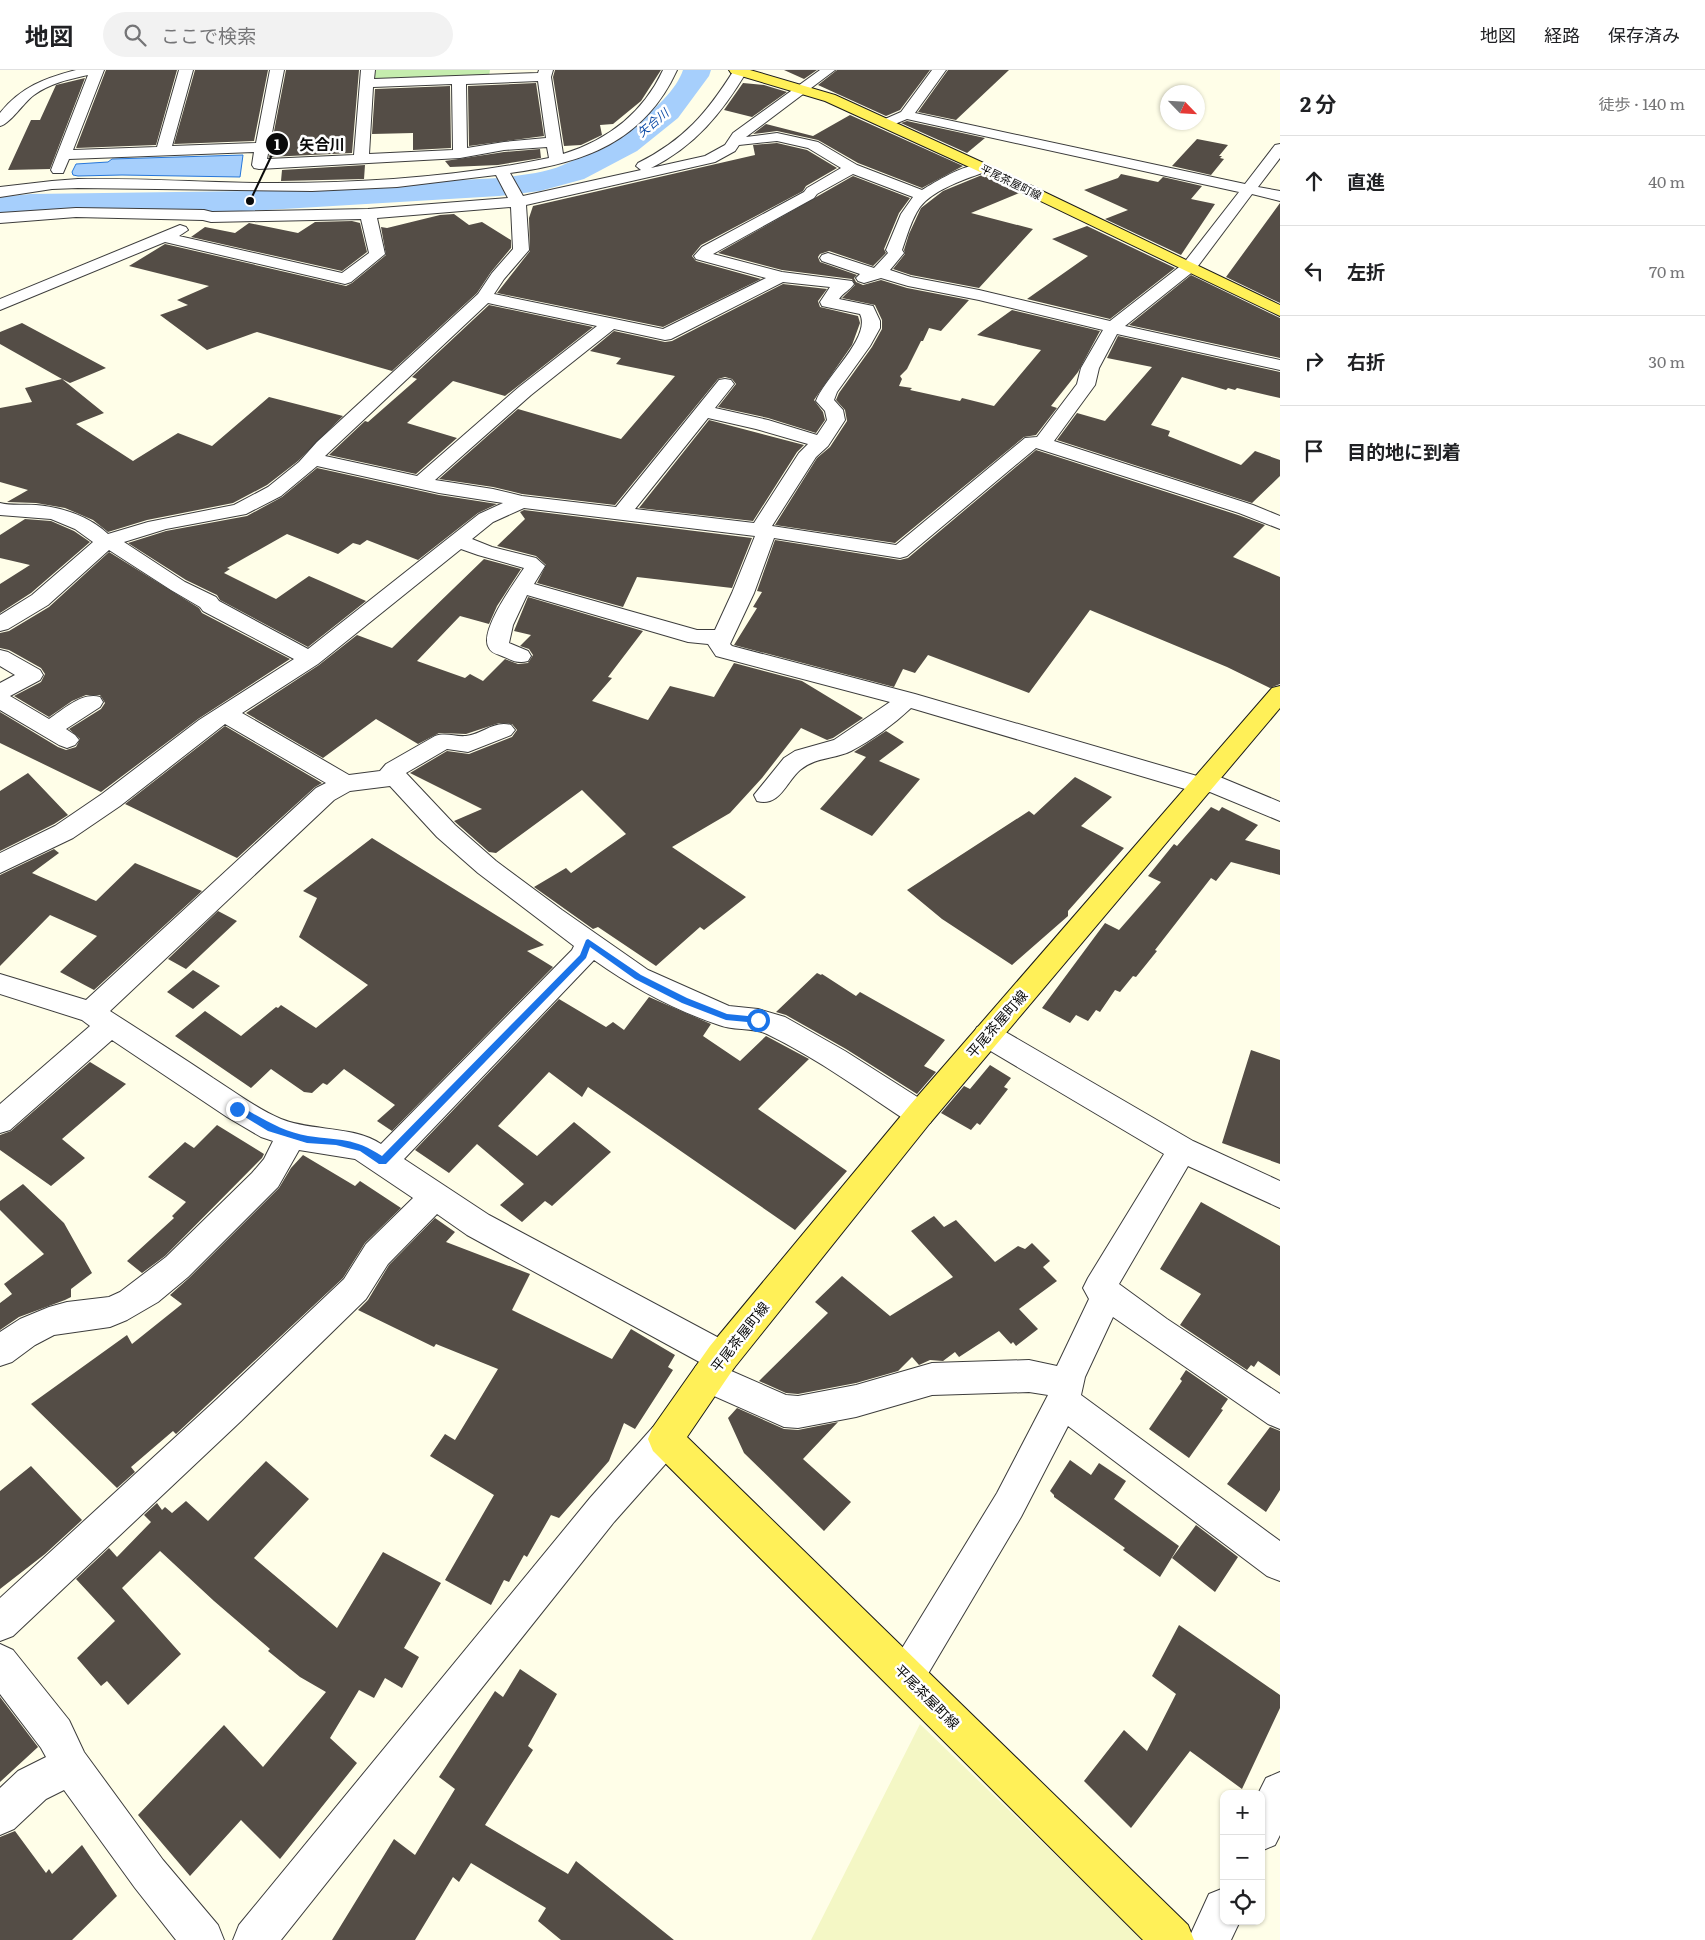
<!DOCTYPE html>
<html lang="ja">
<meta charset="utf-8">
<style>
:root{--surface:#fff;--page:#f2f2f2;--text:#202124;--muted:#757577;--line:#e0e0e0}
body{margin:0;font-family:Literata,"Noto Sans JP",serif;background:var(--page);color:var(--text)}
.controls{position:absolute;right:15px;bottom:15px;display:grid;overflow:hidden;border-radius:10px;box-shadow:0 1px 4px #0004}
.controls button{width:45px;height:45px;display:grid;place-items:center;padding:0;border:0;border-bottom:1px solid var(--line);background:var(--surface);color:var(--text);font:25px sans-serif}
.compass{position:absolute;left:1160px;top:15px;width:45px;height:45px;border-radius:50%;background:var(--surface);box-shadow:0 1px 4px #0004;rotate:115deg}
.stop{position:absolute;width:15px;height:15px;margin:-11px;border:4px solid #1a73e8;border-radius:50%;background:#fff}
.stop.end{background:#1a73e8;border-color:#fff;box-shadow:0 1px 5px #0008}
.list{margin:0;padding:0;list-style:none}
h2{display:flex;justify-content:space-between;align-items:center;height:65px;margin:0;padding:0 20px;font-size:21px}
h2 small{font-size:16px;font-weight:400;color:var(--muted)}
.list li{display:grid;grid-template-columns:32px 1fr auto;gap:15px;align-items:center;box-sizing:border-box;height:90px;padding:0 20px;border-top:1px solid var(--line)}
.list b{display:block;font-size:19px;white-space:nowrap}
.list em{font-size:16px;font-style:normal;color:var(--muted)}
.icon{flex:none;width:28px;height:28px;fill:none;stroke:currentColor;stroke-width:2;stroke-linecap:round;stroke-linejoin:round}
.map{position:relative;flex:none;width:1280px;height:1870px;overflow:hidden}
header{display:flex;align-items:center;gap:30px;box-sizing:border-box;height:70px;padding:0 25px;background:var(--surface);border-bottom:1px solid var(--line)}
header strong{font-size:24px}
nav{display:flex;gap:28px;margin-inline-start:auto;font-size:18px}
.search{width:350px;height:45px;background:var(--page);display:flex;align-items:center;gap:12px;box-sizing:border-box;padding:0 18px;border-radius:28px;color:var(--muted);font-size:19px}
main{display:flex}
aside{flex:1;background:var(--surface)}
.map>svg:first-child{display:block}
</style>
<header>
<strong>地図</strong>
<div class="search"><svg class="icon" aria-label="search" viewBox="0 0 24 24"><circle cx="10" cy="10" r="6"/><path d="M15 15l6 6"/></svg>ここで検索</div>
<nav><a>地図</a><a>経路</a><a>保存済み</a></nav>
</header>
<main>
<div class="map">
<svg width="1280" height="1870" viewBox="0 0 1280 1870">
<rect width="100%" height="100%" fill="#fffee8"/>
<path fill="#f4f7c5" d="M920,1654L1143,1870H811Z"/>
<path fill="#c5edae" d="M376,0H490L489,6L381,11L374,9Z"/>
<path fill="#a6cffc" stroke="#2777da" d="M243,85L240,107L122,105L78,106L73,105L72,102L76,94L108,92L112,89Z"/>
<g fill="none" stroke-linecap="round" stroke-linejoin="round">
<path fill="#a6cffc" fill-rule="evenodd" d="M683,0H711L709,6L678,48L637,81L584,109L540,121L499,126L250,141L31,144L0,147V127L31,124L250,121L499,108C520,105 542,104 563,95C599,80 670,39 683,0Z"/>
</g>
<path fill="#544d46" d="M106,0H177L156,75L76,78Z
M195,0H268L254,71L174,74Z
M286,0H359L352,83L269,87Z
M555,0H661L641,31L613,54L600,55L602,65L581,75L564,76L553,7Z
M784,0H817L804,9Z
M837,0H930L900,40L886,46L818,15Z
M948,0H1009L956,50L918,42Z
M85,8L50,99L8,100L31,50H40L56,15Z
M536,13L544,66L469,76L468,16Z
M743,13L764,15L787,22L752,47L724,40Z
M450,16L451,78L413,80V63L372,64L375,19Z
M850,45L963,96L922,118L858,93L818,70L777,61L753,64L766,54L813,66Z
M907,51L985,68L967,83L901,53Z
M1197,69L1228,75L1219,86H1222L1220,88L1224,89L1211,105L1172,96Z
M777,73L807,80L837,98L806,116L803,121L701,175L692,186L696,191L761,209L663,257L497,223L530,181L529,148L533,136L755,85L753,75Z
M540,79L541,88L498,95L450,97L445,91L504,82Z
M365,95L364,109L281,111L282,100Z
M1121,104L1158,112L1163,107L1202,116L1191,129L1215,134L1181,185L1105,149L1128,140L1084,120L1118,108Z
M982,105L1019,123L971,143L1033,159L979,218L911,205L893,199L905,184L904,180L909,164L921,138L943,121Z
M853,106L910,128L899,143L884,179L886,183L873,196L829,181L820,184L818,187L820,192L857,205L854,208L856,212L863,215L881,210L907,218L969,230L941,261L929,258L923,271H921L907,299L900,306L902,309L899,316L912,318L910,320L960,331L962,328L994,336L1041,280L977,265L1012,240L1100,261L1078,302L1051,336L1057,338L1036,365L1024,367L895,473L775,455L817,388L830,377L847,351L845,340L836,330L839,323L872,277L882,259V250L875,235L842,228L855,215L852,209L782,200L718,183Z
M1280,133V233L1226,207Z
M454,144L469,155L482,152L511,170V178L491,202L477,223L392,301L257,262L207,280L160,245L188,235L177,230L209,216L129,196L165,174L346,216L352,213L386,185L381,157L387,158L440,145Z
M352,151L360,153L367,182L342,201L191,167L205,157L235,163L249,153L298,163L315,152Z
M1087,156L1175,198L1110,249L1027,229L1088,186L1052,169Z
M1191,205L1280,248V288L1129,255Z
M783,214L827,219L818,231L820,237L858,246L860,253L852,275L814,330L823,342L825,350L816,363L768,348L718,337L736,314L732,309L725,307L718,309L615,435L522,424L493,417L439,409L518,339L621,369L675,306L616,294L621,288L590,281L614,261L665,272L672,271Z
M489,235L593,257L505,326L453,311L407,353L457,368L416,404L329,385L365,351L368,352L417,309L412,307Z
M22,253L106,298L70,313L62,309L104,343L76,354L133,391L178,363L212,376L269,327L343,346L298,391L267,415L233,433L147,450L108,462L93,450L65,438L36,433L7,432L28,420L0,412V338L32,332L25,318L62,309L0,274V262Z
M1118,266L1280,302V328L1237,318L1235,320L1228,318L1226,320L1182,307L1151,355L1170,361L1168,366L1241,395L1255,381L1280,390V406L1252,433L1057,370L1077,343L1105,351L1152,297L1107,288Z
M709,350L804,375L797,382L753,451L639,438Z
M1036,380L1238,445L1265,455L1233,487L1280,507V614L1270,618L1227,597L1090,540L1029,623L928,585L915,603L903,599L894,617L734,575L757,538L753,537L762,522L757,521L775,470L900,490L908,488Z
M317,398L439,425L497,434L478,443L418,490L367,470L360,475L353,473L338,484L287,464L227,498L230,499L224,503L276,529L309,506L366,531L308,577L220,530L217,525L186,510L128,473L166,461L247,446L282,427Z
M524,440L752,468L732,518L637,507L623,537L537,513L546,495L536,486L497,476L525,449L520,442Z
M25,449L51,451L74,461L90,472L31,523L0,543V514L30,495L0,488V465Z
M109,482L199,538L202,543L290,589L198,649L101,722L0,673V642L58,677L66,680L76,677L80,669L69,659L101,639L105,633L100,625H86L72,631L49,647L14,626L41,612L45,604L41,598L9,580L0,578V563L9,561L49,537Z
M484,489L521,499L497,536L489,554L460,546L417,591L465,608L470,604L483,611L505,589L518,594L528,593L533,585L529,579L520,576L531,565L514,561L528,527L643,561L608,607L612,608L592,631L648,650L670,616L714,627L734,593L802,611L863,648L833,668L827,670L801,658L762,708L730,743L672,777L746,827L704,860L700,857L656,896L598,857L593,859L534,817L566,798L571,803L626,764L582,720L496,783L489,782L454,751L482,739L410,703L447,681L469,684L512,667L517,660L512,654L499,653L466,664L439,663L418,674L376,649L323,688L246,643L319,595L357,565L392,578Z
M225,656L322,713L315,717L237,788L125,734Z
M886,661L904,672L879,691L920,709L872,766L820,739L866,687L854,682Z
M28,703L68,745L54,754L0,781V721Z
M1075,707L1112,727L1081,756L1124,778L1068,841V846L1012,895L942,849L907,820L1029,741L1034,745Z
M1211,737L1219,741L1222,737L1258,755L1245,770L1280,780V805L1231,792L1216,811L1211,808L1155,880L1157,881L1136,907L1133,906L1120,922L1115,920L1100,942L1096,940L1088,951L1076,945L1070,953L1042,938L1105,853L1119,860L1161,812L1148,806L1174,774L1177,776Z
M372,768L544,875L527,881L553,897L392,1061L377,1051L395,1035L344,999L327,1015L323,1013L312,1023L304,1022L271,999L251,1018L175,966L205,941L241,966L276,937L278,938L281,935L316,958L368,915L299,867L317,828L303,821Z
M54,779L59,783L32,803L96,831L135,793L202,821L94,920L60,902L97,866L50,845L0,896V805Z
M218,841L237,851L186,899L168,889Z
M193,900L220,916L193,939L167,922Z
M817,903L821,905L822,904L856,926L860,922L945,970L924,996L936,1002L917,1024L846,979L786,945L776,942Z
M649,927L711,954L703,966L740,991L766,966L809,989L758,1039L847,1101L795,1160L588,1017L582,1027L549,1002L498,1056L537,1086L574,1052L611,1082L552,1136L545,1131L522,1152L500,1135L524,1114L477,1074L449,1103L415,1080L559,929L606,957L613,952L624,960Z
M1251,980L1280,990V1094L1222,1073Z
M90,992L126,1014L62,1069L85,1088L51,1116L0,1080V1065L11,1061Z
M990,995L1011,1008L1004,1017L1008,1019L980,1055L977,1053L971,1060L941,1043L964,1016L970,1019Z
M217,1055L264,1084L262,1088L165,1186L142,1203L127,1191L174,1148L172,1146L186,1132L148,1107L185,1072L194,1078Z
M303,1085L355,1116L360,1111L401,1138L365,1173L343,1208L176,1364L173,1361L131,1397L135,1402L117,1418L31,1334L127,1265L132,1274L182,1234L170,1225L189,1208L279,1118L291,1098Z
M23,1114L64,1153L92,1203L71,1219V1227L65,1230L19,1247L0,1260V1233L12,1224L4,1214L44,1184L0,1140V1131Z
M1201,1132L1280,1176V1306L1258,1291L1254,1297L1251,1295L1247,1300L1180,1255L1201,1224L1160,1199Z
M934,1146L944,1157L956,1150L995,1192L1018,1176L1025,1179L1032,1173L1050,1191L1043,1197L1057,1211L1019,1239L1038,1259L1016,1276L1013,1272L1011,1274L999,1261L959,1287L955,1282L943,1291L930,1290L919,1295L912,1287L898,1301L856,1313L798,1324L786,1323L759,1311L828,1243L815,1232L842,1206L890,1246L953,1207L911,1161Z
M435,1148L455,1162L446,1172L530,1204L512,1240L612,1289L631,1259L675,1285L668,1297L673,1300L635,1359L624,1353L609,1391L559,1448L551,1445L527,1487L524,1485L509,1512L504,1510L491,1535L445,1510L494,1425L430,1386L445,1364L455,1370L498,1299L436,1274L434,1277L358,1240L368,1230L389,1195Z
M1186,1300L1228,1329L1221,1339L1223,1340L1189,1388L1149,1359L1182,1311L1180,1309Z
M737,1338L784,1359L798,1360L838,1352L803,1389L851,1432L824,1461L744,1383L728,1348Z
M1270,1357L1280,1361V1420L1266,1442L1227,1414Z
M1070,1390L1091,1405L1099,1393L1126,1411L1114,1429L1179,1476L1160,1507L1123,1480L1125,1478L1054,1427V1425L1050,1421Z
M266,1391L309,1429L254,1488L337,1558L383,1482L441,1513L404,1578L419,1587L402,1618L385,1608L374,1628L359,1620L330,1668L357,1693L280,1789L241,1750L190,1806L138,1745L224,1655L263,1697L326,1622L300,1607L268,1581L270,1579L214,1531L160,1481L122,1518L181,1584L128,1635L107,1611L101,1616L77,1588L115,1551L76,1509L109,1478L117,1487L151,1452L144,1445L157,1433L162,1440L165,1437L172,1443L186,1431L208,1451Z
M31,1396L82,1450L45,1484L0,1519V1421Z
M1196,1455L1238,1487L1215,1522L1172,1488Z
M1179,1555L1280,1625V1638L1242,1719L1190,1681L1131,1758L1084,1711L1124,1660L1147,1681L1176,1624L1152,1606Z
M520,1599L557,1624L528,1676L533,1680L485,1755L568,1804L576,1791L674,1870H561L538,1851L546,1838L471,1793L459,1812L453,1807L415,1870H332L394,1769L415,1785L455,1719L439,1707L495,1621L503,1627Z
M0,1627L38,1677L0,1712Z
M15,1761L46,1803L49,1799L52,1804L82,1775L117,1826L72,1870H0V1767Z"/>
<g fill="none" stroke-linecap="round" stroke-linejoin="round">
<g stroke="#3d3d3d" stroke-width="2">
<path id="minor" d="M76,0H104L73,80L157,77L179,0H193L172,76L256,73L270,0H284L267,89L354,85L361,0H375L374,9L538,3L539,0H553L551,7L563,84C608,70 643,43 663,0H677C644,72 584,93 510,103L523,126L641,100L636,96L638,93C684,70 707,43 734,0L747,1C722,43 695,76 651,98L705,86L725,75L733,63L820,0H835L746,67L777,63L818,72L857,95L922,120C937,111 970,90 988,95L990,98L988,101C968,108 934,119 920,137C911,150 907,166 902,180L904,183L890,200L911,207L979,220L1110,251L1183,194L1239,122L907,49L890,56L883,52L885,49L901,42L932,0H946L915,43L1245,114L1275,75L1280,74V88L1258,117L1280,121V131L1252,124L1195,200L1125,256L1280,290V300L1117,264L1099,298L1095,315L1054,371L1253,435L1280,446V459L1239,443L1036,378L907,486L900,488L774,468L754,523L730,574L732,576L915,624L1197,706L1206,703L1215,705L1280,732V751L1210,722L1202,724L911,638C894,654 872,670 851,681C835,689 815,687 800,700C786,712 780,737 757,731L754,725L784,688L795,681L834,670L890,632L716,586L708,574L688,572L527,525L513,555L509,573L528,581L531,586L528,591C518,594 511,590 502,586C497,584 491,583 489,578C478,562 515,512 524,498L478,485L461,479L318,594L242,643L349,705L380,701L386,694L435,666C446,662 455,667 466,666C483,664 494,650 511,655L515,660L511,665L468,682L447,679L406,703L455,755L496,791L562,840L648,900L729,936L758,939L785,947L845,981L930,1035L935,1044L930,1053L920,1056L910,1053C863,1022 817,988 767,964C752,957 734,961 719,955C674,940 632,917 594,890L404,1089L489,1145L734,1276L738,1287L734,1298L729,1300L786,1325L798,1326L856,1315L932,1293L1029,1290L1057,1296L1089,1229L1083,1218L1088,1208L1164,1084L977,973L973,965L977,957L987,954L997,957L1193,1071L1280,1111V1138L1188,1096L1119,1214L1167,1249L1280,1324V1359L1268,1354L1113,1247L1085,1307L1081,1325L1280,1471V1511L1267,1506L1068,1356L1021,1447L919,1619L906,1625L893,1619L887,1606L893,1593L997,1423L1048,1325L1029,1322L932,1325L856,1347L798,1358L784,1357L696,1318L691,1307L696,1296L703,1294L467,1165L437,1144L388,1194L366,1229L241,1351L13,1566L0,1571V1528L217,1329L344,1209L366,1174L413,1128L355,1089L299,1080L278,1117L188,1207L158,1232L127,1250L110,1257L54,1265L35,1275L12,1292L0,1296V1262L20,1249L49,1237L67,1232L109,1227L120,1222L166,1187L252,1103L264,1089L273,1071L261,1067L227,1047L112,970L10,1060L0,1063V1034L90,956L82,950L0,924V904L86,930L316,718L326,713L225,654L120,736L73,768L0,803V783L55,756L102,724L199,650L294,589L203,541L200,537L171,520L109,480L48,535L8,559L0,561V545L32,525L93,472L75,459L51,449L0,445V433C12,436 23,434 36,435C61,437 89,446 108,464L148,452L234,435L268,417L299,392L317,372L478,224L492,203L513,179L511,137L377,148L385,184L351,212L345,214L165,172L0,240V229L180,155L186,157L188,160L179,166L342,203L369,183L361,149L211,152L203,150L76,147L0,153V143L76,138L204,140L212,142L368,139L508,128L496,105L397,117L312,121L78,118L52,119L0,127V117L52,111L78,109C137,108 196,112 255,113C353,114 453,108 549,88L547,77L504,80L460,88L259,99L254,98L252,95L254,82L69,89L63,103H53L51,100L88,5C70,9 50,13 34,25C24,32 10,54 0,56V43C21,17 45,8 76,0ZM538,11L546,68L504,72L467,78L466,14ZM452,14L453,80L369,84L373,17ZM777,71L808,78L841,98L807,118L804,122L702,177L694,186L696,189L766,208L663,259L494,224L504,209L529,180L526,135L715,92L735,81L739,75ZM853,104L913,127L901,144L886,180L888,183L874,198L828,183L822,185L820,188L822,191L860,204L856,208L858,211L864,213L881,208L908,216L979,230L1103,260L1081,298L1077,314L1037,367L1025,368L896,475L772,456L816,387L828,376L845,350L843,340L834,330L837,322L870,276L880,258V251L873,236L839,229C844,222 850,220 854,214L852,211L782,202L713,184L814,128L817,124ZM783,212L830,217L820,232L822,236L860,244C872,267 824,308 816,331L825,341L827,350L817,365L768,350L715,338L734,314L731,310L725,309L719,310L616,437L522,426L493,419L435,410L531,325L614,259L665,270L671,269ZM488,233L597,256L519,317L417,406L325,386ZM708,348L756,359L808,374L799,383L754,453L635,439ZM317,396L439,423L503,433L479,444L308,579L219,531L216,527L185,512L124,472L166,459L246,444L281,426ZM524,438L755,466L732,523L715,560H697L534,514L545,496L536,488L492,477L472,469L493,452ZM390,716L437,767L478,803L574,876L572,880L381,1074C352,1055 313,1062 281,1049C257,1039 235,1022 213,1008C179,985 144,963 110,941L334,730L350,721Z
M0,580L8,582L40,600L43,605L40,610L10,626L49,649C64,639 82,622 100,627L103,632L100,637L66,659L75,665L79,670L75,675L67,678L59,675L0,640V613L15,605L0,596Z
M665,1353L677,1357L682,1369L677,1381L614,1452L281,1870H233L239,1855L590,1428L653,1357Z
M0,1574L13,1580L69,1650L84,1682L163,1790L218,1855L224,1870H176L135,1818L64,1720L46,1729L14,1759L0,1765V1718L18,1701L46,1687L41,1678L0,1624Z
M1280,1702V1765L1275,1775L1261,1781V1724H1258L1266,1708Z
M1224,1818V1851H1240L1231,1870H1188L1209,1824Z"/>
</g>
<g stroke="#1b1b1b" stroke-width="2">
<path id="major" d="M729,0H750L835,25L988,95L1280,235V246L978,101L825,31L731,3Z
M1280,616V638L930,1053L734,1298L687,1367L1188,1855L1194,1870H1143L653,1381L648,1369L653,1357L710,1276L910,1035L1272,618Z"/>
</g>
<use href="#minor" fill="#fff" fill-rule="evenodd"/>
<use href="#major" fill="#fff058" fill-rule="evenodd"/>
</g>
<path fill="#1a73e8" d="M588,869L641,905L687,928L727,944L758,947L762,950L758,953L726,950L682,933L635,909L590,877L586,888L386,1094H379L360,1081L336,1075L307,1073L268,1061L232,1039L234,1036H240C261,1048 283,1062 308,1066C340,1071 353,1067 382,1086L580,885L586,870Z"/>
<g text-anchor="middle" stroke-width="5" stroke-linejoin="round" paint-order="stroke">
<g font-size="11" fill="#0a0a0a" stroke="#fff">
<text transform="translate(1011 112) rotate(26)" y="4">平尾茶屋町線</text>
</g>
<g font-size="12" font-style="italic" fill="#0a49a6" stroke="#fff">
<text transform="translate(653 53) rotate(-40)" y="4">矢合川</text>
</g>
<g font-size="14" fill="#0a0a0a" stroke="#fff">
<text transform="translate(997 954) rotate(-49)" y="5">平尾茶屋町線</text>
<text transform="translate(740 1267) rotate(-52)" y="5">平尾茶屋町線</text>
<text transform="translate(927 1627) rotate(45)" y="5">平尾茶屋町線</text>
</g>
</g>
<path fill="none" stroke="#0a0a0a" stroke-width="2" d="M250 131L277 74"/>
<g fill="#0a0a0a" stroke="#fff" stroke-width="2">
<circle cx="250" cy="131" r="5"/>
<circle cx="277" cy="74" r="12"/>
</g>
<g font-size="15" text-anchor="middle" font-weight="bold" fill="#fff">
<text x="277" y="80">1</text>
</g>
<g font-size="15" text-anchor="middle" font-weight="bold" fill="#0a0a0a" stroke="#fff" stroke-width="5" stroke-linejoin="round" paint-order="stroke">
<text x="322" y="80">矢合川</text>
</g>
</svg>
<div class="controls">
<button>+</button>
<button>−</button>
<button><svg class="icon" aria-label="locate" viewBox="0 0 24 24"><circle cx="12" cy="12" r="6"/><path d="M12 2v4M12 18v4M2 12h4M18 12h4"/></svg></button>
</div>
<svg class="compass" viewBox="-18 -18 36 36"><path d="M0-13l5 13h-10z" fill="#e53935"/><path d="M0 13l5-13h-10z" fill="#757577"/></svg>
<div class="stop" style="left:758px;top:950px"></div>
<div class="stop end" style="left:237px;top:1039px"></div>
</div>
<aside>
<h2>2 分<small>徒歩 · 140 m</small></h2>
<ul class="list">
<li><svg class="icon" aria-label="ahead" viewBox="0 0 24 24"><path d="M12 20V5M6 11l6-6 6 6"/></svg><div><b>直進</b></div><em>40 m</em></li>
<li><svg class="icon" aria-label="left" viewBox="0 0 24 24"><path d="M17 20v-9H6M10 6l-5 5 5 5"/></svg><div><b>左折</b></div><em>70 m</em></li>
<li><svg class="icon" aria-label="right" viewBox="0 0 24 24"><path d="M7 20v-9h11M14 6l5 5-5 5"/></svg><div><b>右折</b></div><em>30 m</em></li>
<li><svg class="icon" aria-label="arrive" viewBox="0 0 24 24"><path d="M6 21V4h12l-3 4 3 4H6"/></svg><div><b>目的地に到着</b></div></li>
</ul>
</aside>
</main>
